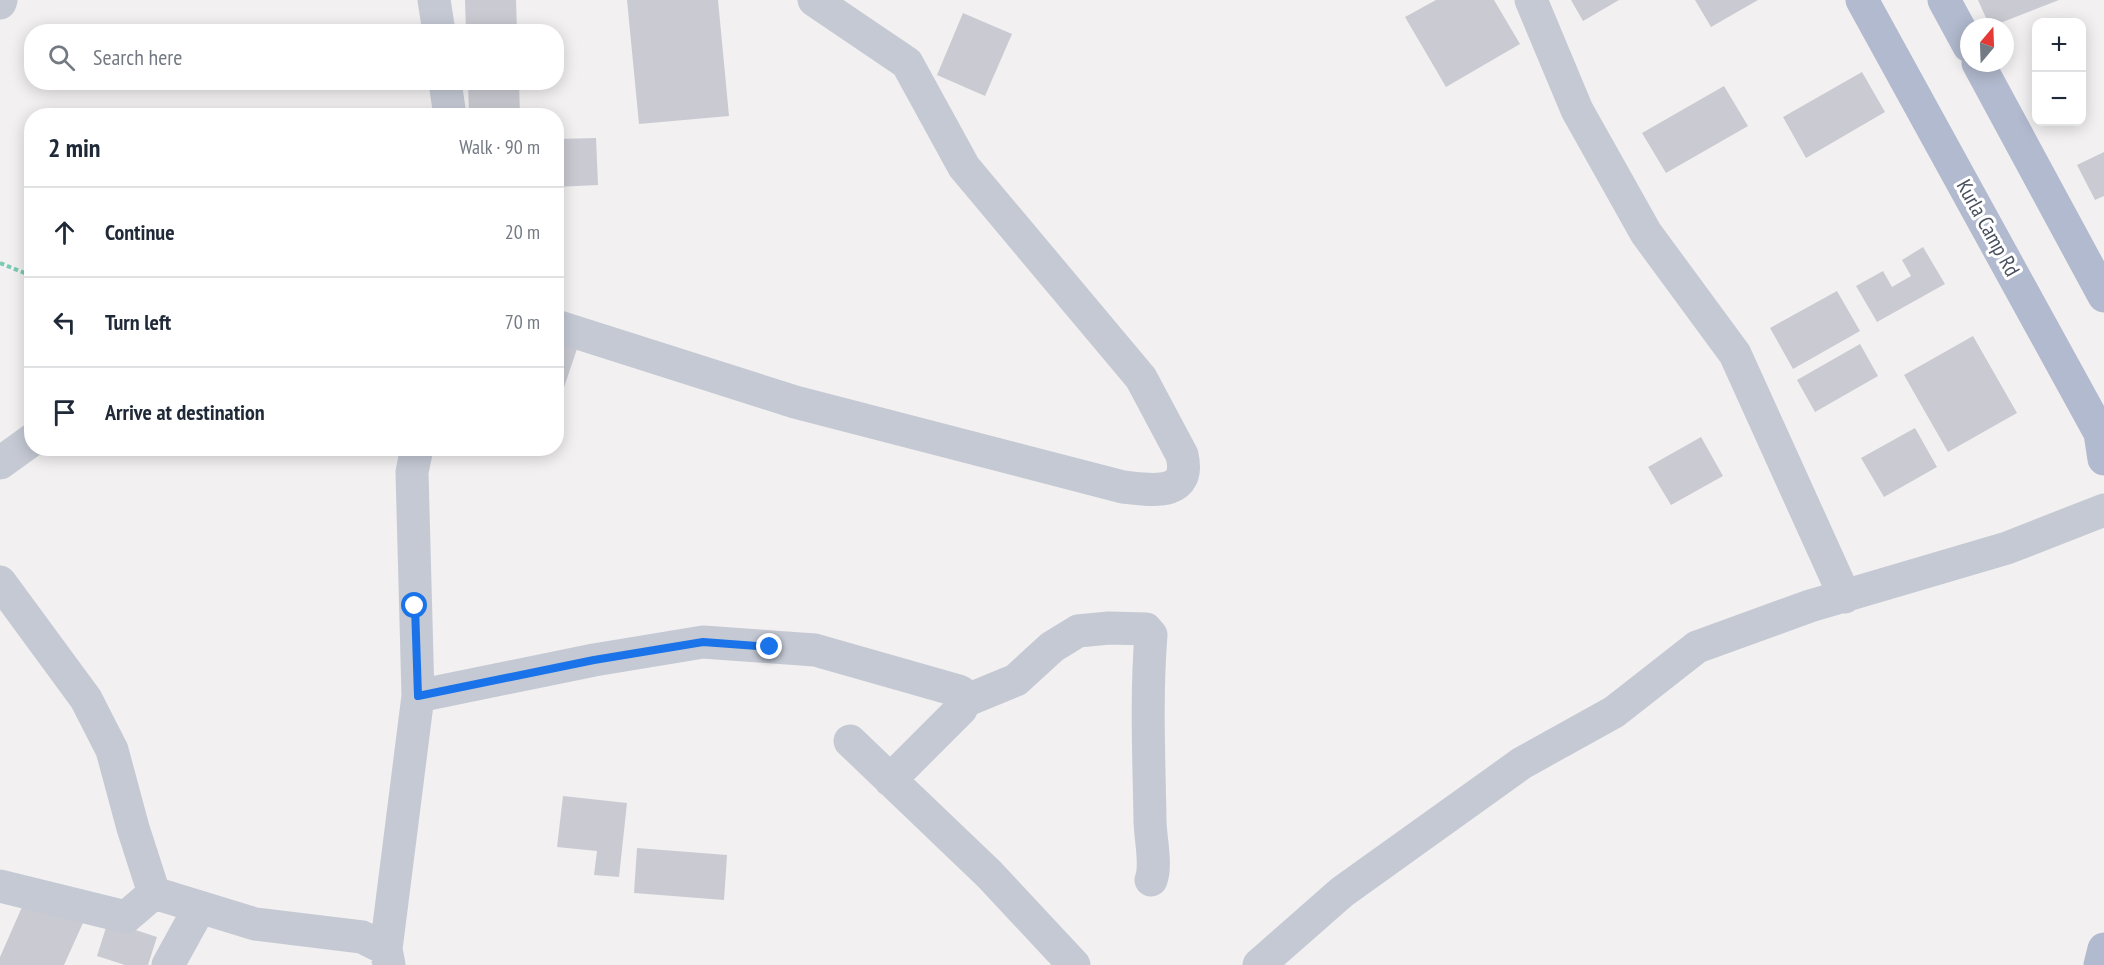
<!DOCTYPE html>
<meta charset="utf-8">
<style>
:root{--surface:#fff;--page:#f6f6f7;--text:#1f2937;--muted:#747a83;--line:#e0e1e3}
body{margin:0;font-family:"PT Sans Narrow",sans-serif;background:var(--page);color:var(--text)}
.controls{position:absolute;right:18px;top:18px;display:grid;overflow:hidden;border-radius:12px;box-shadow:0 3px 15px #0003}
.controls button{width:54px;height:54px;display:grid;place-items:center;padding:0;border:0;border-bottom:2px solid var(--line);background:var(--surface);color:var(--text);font:30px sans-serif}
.compass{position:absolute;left:1960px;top:18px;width:54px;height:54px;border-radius:50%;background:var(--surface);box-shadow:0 3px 15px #0003;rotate:19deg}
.stop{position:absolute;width:18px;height:18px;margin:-14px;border:4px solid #1a73e8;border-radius:50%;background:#fff}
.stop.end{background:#1a73e8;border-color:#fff;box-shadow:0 2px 6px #0008}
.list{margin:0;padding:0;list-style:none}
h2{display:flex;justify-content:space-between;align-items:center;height:78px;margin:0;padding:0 24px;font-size:26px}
h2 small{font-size:20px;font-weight:400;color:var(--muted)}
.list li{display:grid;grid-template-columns:39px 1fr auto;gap:18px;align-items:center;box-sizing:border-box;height:90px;padding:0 24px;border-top:2px solid var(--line)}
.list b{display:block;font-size:22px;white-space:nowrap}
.list em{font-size:20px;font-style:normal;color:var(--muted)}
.icon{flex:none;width:33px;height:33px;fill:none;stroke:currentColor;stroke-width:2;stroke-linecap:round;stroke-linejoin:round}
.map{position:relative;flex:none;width:2104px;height:965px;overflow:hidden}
.search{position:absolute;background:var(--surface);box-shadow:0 3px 15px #0003;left:24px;top:24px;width:540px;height:66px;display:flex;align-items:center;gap:15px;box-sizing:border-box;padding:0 21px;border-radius:24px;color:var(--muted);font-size:22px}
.panel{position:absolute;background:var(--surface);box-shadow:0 3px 15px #0003;left:24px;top:108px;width:540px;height:348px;border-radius:24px}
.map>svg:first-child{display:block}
</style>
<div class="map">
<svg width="2104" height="965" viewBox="0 0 2104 965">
<rect width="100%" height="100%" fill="#f2f0f0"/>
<path fill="#cacbd2" d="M465,0H516L517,32H466Z
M627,0H718L729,116L639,124Z
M1436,0H1494L1520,44L1446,87L1405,17Z
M1571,0H1619L1583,21Z
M1695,0H1758L1711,27Z
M1978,0H2059L1990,27Z
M963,13L1012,34L985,96L937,75Z
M1862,72L1885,112L1806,158L1783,117Z
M468,82H519L520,116H469Z
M1724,86L1748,126L1666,173L1642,133Z
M596,138L598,185L556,187V139Z
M2104,152V196L2095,200L2077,165Z
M1923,247L1945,284L1877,322L1856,286L1883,271L1892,287L1911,276L1902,260Z
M1837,291L1860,331L1793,369L1770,328Z
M1973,336L2017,413L1948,452L1904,375Z
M556,339L578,346L557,408H556Z
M1860,344L1878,376L1815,412L1797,380Z
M1915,428L1937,467L1884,497L1861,458Z
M1701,437L1723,476L1671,505L1648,467Z
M563,796L627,803L619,877L594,875L597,851L557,847Z
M637,848L727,855L724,900L634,893Z
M26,898L83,923L64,965H0V957Z
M108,921L157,937L148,965H125L97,956Z"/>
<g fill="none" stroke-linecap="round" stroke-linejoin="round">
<path stroke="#79cbb3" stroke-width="4" stroke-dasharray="4.5 3" stroke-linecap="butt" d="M0,263L32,276"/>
<path stroke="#c4c9d4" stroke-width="33" d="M434,0L439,32
M1531,0L1577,110L1646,233L1735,354L1845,597
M0,3L1,0
M445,82L450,116
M556,326L795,402L1123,487C1150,490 1192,498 1182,455L1141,378L964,167L907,63L814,0
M0,463L32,440
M0,582L86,699L112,750L133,828L154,893L126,917L0,886
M418,696L594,660L703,642L815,650L959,691L965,695V701L961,709L890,780
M965,701L1016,680L1052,647L1078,631L1109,628L1146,629L1151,635C1146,697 1149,758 1150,820C1150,838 1157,864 1151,880
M850,741L989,874L1074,965
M154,893L255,924L362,937L386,949L389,965
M386,949L418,696L412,472L417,448
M168,965L200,907
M1259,965L1342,892L1522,763L1614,712L1697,647L1810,606L2007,548L2104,510"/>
<path stroke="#b1bace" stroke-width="33" d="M1862,0L2100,433L2104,459
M1944,0L1969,46
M1978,63L2104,296
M2100,965L2104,949"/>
</g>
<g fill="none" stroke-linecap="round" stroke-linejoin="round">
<path stroke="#1a73e8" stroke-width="8" d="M415,606L418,696L594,660L703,642L770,647"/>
</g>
<g text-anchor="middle" stroke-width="6" stroke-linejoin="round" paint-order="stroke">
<g font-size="21" fill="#484f5d" stroke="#fff">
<text transform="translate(1988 228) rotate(61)" y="7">Kurla Camp Rd</text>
</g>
</g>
</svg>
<div class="controls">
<button>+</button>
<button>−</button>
</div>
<svg class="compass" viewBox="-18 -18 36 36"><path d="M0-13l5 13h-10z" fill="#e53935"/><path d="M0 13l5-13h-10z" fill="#747a83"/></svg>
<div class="stop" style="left:415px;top:606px"></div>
<div class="stop end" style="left:770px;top:647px"></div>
<div class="search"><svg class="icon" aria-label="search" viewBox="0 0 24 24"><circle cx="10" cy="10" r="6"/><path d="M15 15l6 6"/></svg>Search here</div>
<section class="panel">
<h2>2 min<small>Walk · 90 m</small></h2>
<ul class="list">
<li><svg class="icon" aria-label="ahead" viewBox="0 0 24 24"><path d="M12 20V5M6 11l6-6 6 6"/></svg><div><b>Continue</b></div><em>20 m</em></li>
<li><svg class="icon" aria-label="left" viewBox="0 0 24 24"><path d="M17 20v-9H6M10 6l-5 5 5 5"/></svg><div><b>Turn left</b></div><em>70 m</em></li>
<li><svg class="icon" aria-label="arrive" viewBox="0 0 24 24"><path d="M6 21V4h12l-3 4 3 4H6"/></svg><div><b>Arrive at destination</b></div></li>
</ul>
</section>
</div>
